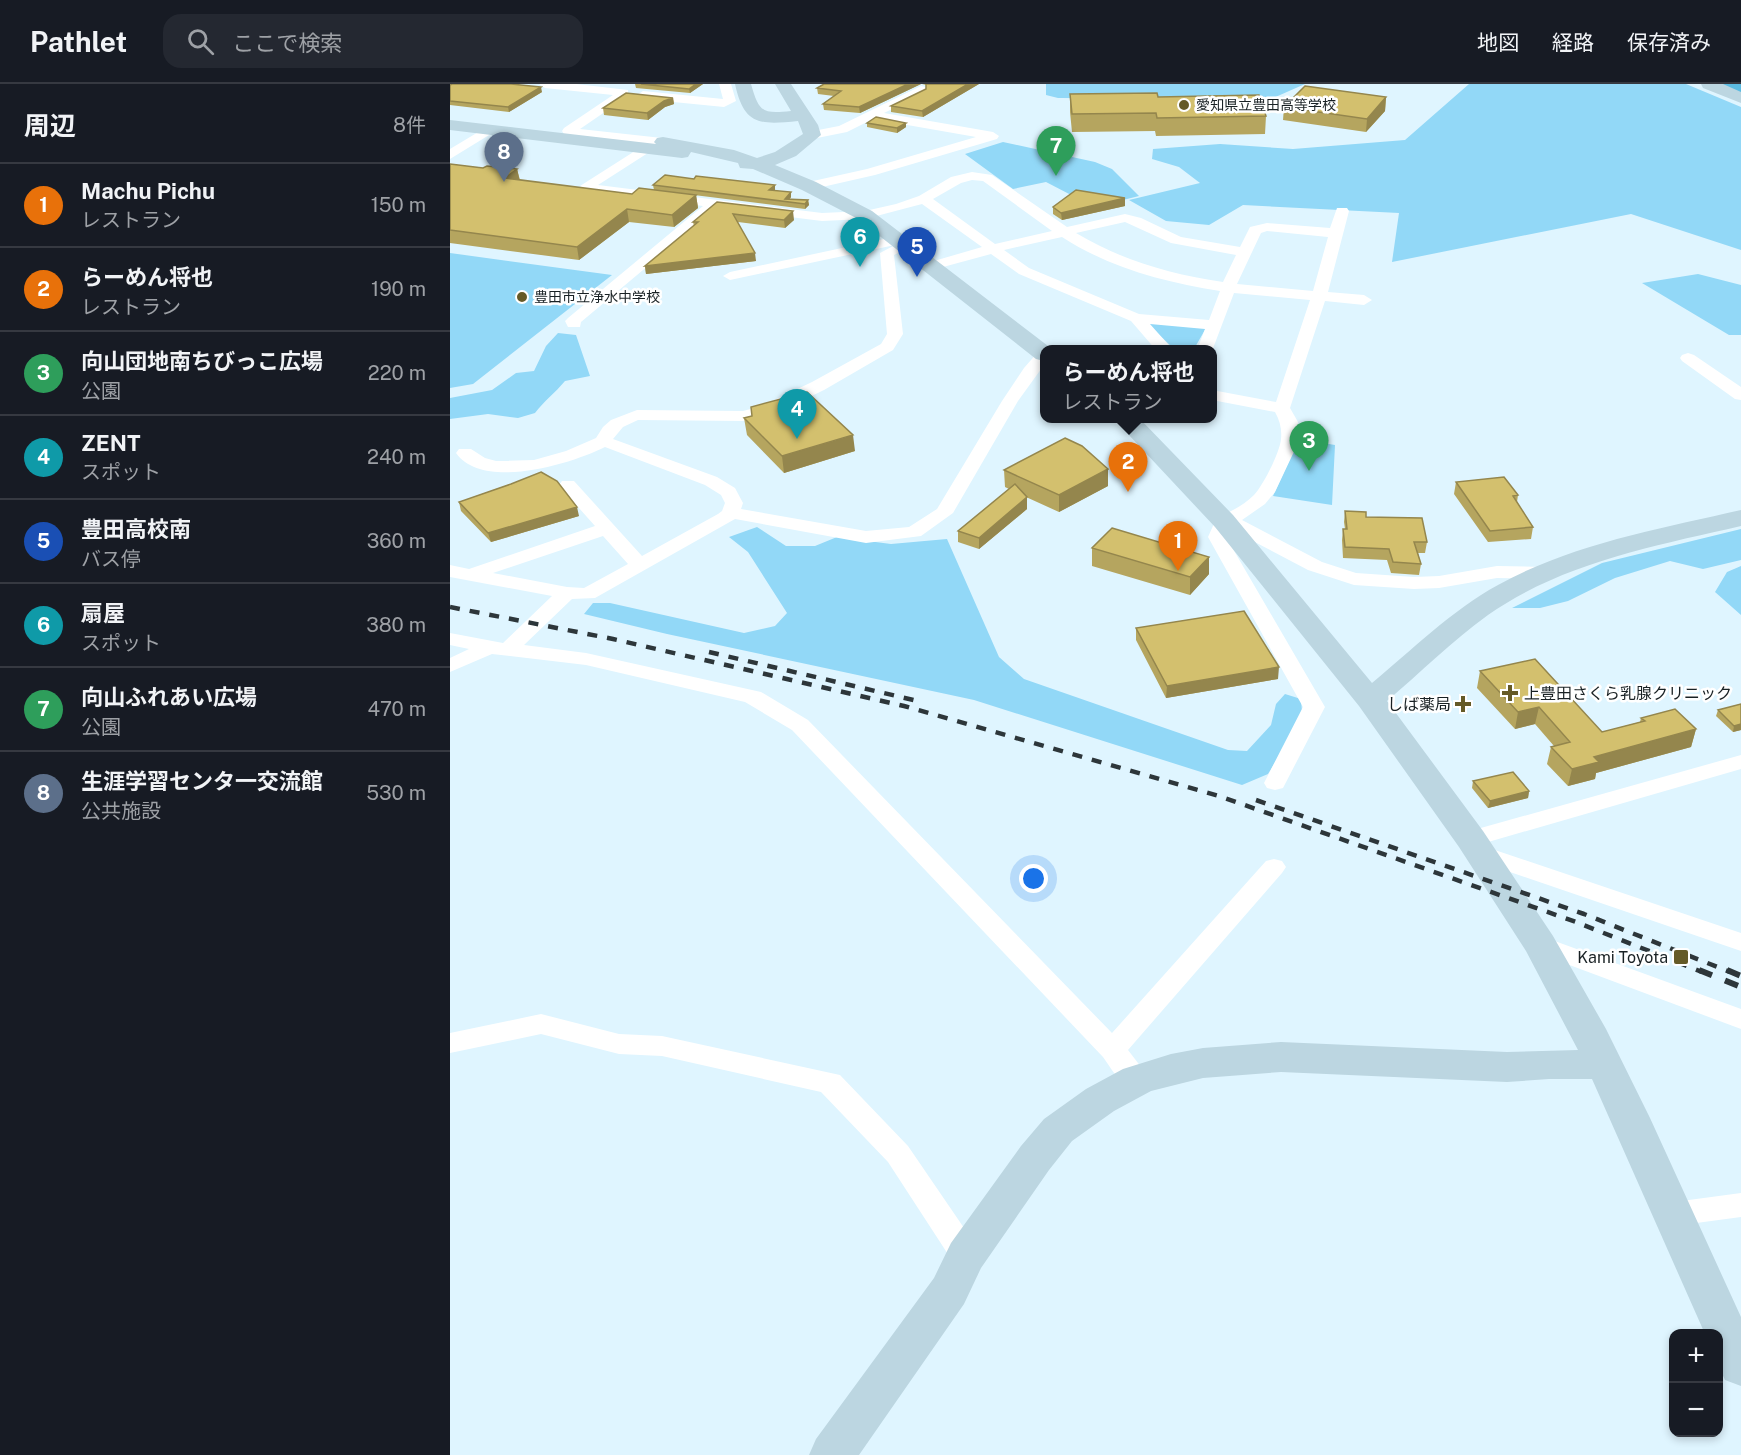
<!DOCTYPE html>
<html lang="ja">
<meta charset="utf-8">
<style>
:root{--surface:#171b24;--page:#242831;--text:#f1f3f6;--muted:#9ea1a6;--line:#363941;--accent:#b45309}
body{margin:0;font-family:"Public Sans","Noto Sans JP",sans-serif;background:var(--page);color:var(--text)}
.controls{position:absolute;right:18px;bottom:18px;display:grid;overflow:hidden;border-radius:12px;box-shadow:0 3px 9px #0003}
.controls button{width:54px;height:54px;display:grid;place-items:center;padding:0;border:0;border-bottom:2px solid var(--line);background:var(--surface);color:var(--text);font:30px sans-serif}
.you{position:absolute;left:584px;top:795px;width:21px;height:21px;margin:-15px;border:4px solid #fff;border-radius:50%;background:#1a73e8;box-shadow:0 0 0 9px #1a73e833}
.badge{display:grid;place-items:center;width:39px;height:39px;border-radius:50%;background:var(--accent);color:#fff;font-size:20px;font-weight:700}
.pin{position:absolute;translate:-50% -50px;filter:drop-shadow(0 2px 3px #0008)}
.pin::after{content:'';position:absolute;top:32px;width:21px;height:18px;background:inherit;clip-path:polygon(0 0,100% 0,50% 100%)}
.popup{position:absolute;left:590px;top:261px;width:177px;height:78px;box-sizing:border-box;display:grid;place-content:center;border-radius:12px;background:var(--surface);filter:drop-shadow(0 2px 4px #0005);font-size:20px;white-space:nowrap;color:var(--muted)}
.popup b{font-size:22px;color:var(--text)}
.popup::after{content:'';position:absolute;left:50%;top:100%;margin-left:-12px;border:12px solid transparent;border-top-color:var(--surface)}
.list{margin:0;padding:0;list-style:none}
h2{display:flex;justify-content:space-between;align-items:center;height:78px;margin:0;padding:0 24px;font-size:26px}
h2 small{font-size:20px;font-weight:400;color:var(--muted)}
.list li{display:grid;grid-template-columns:39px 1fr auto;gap:18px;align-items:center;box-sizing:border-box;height:84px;padding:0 24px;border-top:2px solid var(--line)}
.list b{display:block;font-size:22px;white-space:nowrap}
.list p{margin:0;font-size:20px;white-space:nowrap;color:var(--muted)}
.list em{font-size:20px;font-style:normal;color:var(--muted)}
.icon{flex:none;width:33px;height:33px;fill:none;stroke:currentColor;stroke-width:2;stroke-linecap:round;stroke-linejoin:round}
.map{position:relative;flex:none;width:1291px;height:1371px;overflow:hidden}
header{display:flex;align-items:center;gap:36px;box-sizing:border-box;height:84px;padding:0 30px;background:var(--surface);border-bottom:2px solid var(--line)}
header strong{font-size:28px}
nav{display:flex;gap:33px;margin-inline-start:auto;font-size:21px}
.search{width:420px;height:54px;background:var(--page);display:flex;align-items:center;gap:15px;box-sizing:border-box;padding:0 21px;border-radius:18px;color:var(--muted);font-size:22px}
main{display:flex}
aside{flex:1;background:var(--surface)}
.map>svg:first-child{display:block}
</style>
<header>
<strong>Pathlet</strong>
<div class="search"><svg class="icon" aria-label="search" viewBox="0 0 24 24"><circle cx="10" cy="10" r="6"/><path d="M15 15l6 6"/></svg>ここで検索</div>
<nav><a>地図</a><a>経路</a><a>保存済み</a></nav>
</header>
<main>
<aside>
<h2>周辺<small>8件</small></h2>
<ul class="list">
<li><span class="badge" style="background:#e8710a">1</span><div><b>Machu Pichu</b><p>レストラン</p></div><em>150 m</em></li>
<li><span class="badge" style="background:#e8710a">2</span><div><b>らーめん将也</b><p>レストラン</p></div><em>190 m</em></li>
<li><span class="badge" style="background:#2e9e5b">3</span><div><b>向山団地南ちびっこ広場</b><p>公園</p></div><em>220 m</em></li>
<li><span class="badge" style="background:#0f9aa8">4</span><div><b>ZENT</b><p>スポット</p></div><em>240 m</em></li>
<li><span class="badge" style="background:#1a4fb4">5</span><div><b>豊田高校南</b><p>バス停</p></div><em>360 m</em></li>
<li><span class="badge" style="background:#0f9aa8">6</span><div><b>扇屋</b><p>スポット</p></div><em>380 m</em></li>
<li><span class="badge" style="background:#2e9e5b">7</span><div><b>向山ふれあい広場</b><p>公園</p></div><em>470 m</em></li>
<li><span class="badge" style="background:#5c6f8a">8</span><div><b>生涯学習センタ一交流館</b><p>公共施設</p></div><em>530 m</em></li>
</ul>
</aside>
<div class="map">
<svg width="1291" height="1371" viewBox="0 0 1291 1371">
<rect width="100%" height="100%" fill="#dff5ff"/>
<path fill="#92d8f7" d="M596,0H855L821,15L608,14L596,11Z
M1019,0H1236L1291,23V166L1181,130L942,178L949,129L793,121L759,141L716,137L679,116L750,99L729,83L702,75L703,65L770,60L843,65L955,56Z
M553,58L645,78L662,85L689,112L653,121L623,112L596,98L563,105L515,70Z
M0,170V169L162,191L23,300L0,304Z
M1248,190L1291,201V251H1279L1192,199Z
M697,239L756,244L744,265H724Z
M108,249L126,251L140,292L115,297C105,309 94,317 85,329L68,334L38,330L0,335V314L42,306L66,289L84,287L96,262Z
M849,355L885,361L882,421L823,412Z
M307,443L336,462H365L387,453L441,460L497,455L549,573L574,595L778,666L797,667L821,641L826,620L835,610L851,615L852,628L841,652L818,690L792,701L524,616L217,550L134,530L143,519H160L294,549L325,542L337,529L298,468L279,453Z
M1291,445V476L1253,485L1220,477L1165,494L1118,517L1090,524H1062L1152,479Z
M1291,482V531L1265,508L1277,488Z"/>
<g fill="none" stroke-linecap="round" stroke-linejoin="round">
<path fill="#5cbbe1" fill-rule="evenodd" d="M1269,0H1291V12L1272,5Z"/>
<path fill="#fff" fill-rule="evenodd" d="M89,0H126L178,6V12L130,45L212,54L218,58L212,62L114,50L112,47L114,44L163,11L95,4Z
M269,0H281L286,17L274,23L193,15L187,11L193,7L273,15Z
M471,2L475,3V9L434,29L543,48L549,52L547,55L425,91L359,106L354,105L352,102L354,99L417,85L526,53L423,35L397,48L362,55L356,51L358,48L389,42Z
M40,41L46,45L44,48L0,75V65Z
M196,60L201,61L202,64L201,67L148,101L372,129L415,127L446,120L469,112L501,93L522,88L542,91L617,143L675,130L691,134L731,153L790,163L800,143L817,139L880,144L887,124H897L899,127L878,208L914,211L922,216L914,221L875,217L840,324L848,338L849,357L825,408L815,420L792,436L872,478L906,489L964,493L989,492L1047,482L1095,483L1102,485L1105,489L1102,493L1095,495L1047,494L989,504L964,505L904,501L858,486L780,445L776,453L875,623L833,704L825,706L817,704L814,699L853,623L758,453L767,433C781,428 794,421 804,411C813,402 830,368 831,355C832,345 830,337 825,328L762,316V306L826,318L860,216L784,209L762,267V266H747L755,245L700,240L723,266H706L681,237L569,190L541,170L482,186L477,185L475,182L477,179L532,163L472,120L415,135L372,137L267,124L131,238L130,243H118L115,237L118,234L253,122L140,108L130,102ZM522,96L533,97L602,147L545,160L483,115L511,99ZM675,138L721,159L786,171L773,198C720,190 673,177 626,149ZM817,147L878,153L863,207L787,200L811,149ZM612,153C660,184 714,198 770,207L759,236L689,230L579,184L554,166Z
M448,152L453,153L454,158L460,159L462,162L444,171L453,250L443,266L374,306L324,330L293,337L188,336L173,343L163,355L267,393L285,404L293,419L291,425L416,447L459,443L487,425L552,317L574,284L588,268L594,266V281L568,317L503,429L471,452L416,459L285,435L145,514L122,515L74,561L136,569L311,608L358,636L662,949L816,777L824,775L832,777L836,783L832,789L678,966L701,996L697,1004C674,1011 665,989 653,973L342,646L295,618L136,581L42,570L0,588V574L19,565L0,561V549L53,559L102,512L0,493V481L19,485L145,442L112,405L109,401L112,397H124L192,472L268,430L272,427L275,419L271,411L255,401L155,363C121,380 33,407 6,369L9,365H21L35,374L46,377L84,376L116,367L146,354L153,343L161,336L187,326L293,327L312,322L362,298L431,260L437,250L430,169L445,161L280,196L273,192L280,188ZM153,452L178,480L134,504L117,503L43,489Z
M1238,269L1244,271L1291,303V316L1285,315L1232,277L1230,274L1232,271Z
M1291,671V685L1021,763L1013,761L1009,755L1013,749Z
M1030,761L1291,849V867L1022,775L1018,769L1022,763Z
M1091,852L1291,925V945L1082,867L1078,861L1082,855Z
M91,930L169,950L212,952L390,991L458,1062L527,1163L531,1172L527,1181L516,1185L505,1181L438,1078L371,1008L212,972L169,970L91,950L0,969V949Z
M1291,1109V1133L1224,1142L1214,1139L1209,1130L1214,1121L1224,1118Z"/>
<path fill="#bcd6e1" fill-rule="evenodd" d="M285,0H301C309,28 312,30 341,27L325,0H341L368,41L371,51L346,72L325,81L366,98L422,127L602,265L594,266V277L586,275L408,135L352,106L303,85L290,84L288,79L241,68L238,73L232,74L0,46V36L206,60L204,58L207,54L213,53L284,66L307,74L325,68L353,50L348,37C309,41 294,41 285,0Z
M1251,0H1273L1291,8V19L1253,4Z
M663,334H689L783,431L922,599C962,566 1002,526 1048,501C1122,460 1209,445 1291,426V442C1204,462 1112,479 1038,531C1002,557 970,589 937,617L1033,747L1103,852L1156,945L1200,1034L1291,1233V1302L1275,1296L1268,1281V1250H1255L1142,995H1099L1057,998L831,988L753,994L701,1007L664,1027L622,1057L599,1086L531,1184L514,1220L409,1371H359L366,1355L484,1194L501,1159L571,1062L594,1035L636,1005L673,985L721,970L753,964L831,958L1057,968L1128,966L1076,867L1009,763L909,622L765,443Z"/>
<path stroke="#2d363a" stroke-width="4.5" stroke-dasharray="10 10" stroke-linecap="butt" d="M0,523L163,555L454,622L769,712L1126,838L1252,888
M259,568L472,618
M806,716L1134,830L1280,888"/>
<path stroke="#2d363a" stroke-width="6" stroke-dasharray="14 14" stroke-linecap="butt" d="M1249,886L1291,903
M1277,886L1291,892"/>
</g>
<path fill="#b5a55f" d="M185,0H253L240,9L186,4Z
M374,0H471L410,29L374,26L373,20L384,12L368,10L367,4Z
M472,0H529L473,33L441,28V22L476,5V1Z
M0,1L92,8L59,28L0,21Z
M620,10L708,13L816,32L815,50L706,52L705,47L622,48L620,28Z
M936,13L935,27L916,48L833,36L834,23Z
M223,14L224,20L215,23L198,36L154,31L153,24Z
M417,39L456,43L447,49L417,43Z
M0,80L33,84L67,85L70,96L182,110L246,111L248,124L224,143L179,138L129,176L0,159Z
M203,101H325V106L324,107L341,108V113L340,115L358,116L359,121L355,125L204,106Z
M267,118L344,136L335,144L288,138L306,177L196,190L195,182L244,142L243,138Z
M675,122L612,136L603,130V123Z
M294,334L405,367L334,389L297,351Z
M658,385V402L609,428L576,413L577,425L529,465L508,458V447L559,405L555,403L554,386Z
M1006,398L1068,411L1067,418L1083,443L1081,455L1038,458L1004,410Z
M61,400L129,432L41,458L11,427L9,418Z
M895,427L916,433L977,458L975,469H968L971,480L969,491L941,489L937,476L893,474L892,456L893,445H895L894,438Z
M642,464L759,473V490L740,511L642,482Z
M686,544L828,595L716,614L686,556Z
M1030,587L1152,648L1190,638L1191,634L1246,645L1241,663L1146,689L1145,695L1118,702L1097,680L1101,663L1104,662L1085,640L1065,645L1027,604Z
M1291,620V646L1283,648L1266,632L1268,626Z
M1023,697L1079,707L1078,714L1038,724L1022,704Z"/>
<path fill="#94864d" d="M246,0H253L240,9L239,5Z
M458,0H471L410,29L409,23Z
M518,0H529L473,33L472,27Z
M91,3L92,8L59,28L58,23Z
M936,13L935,27L916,48L917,35Z
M223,14L224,20L215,23L198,36L197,29L214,17Z
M456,39V43L447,49V44Z
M67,85L70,98L55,94Z
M325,101V106L319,111V106Z
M341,108V113L337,118L335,115Z
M246,111L248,124L224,143L222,131Z
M675,114V122L612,136L611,129Z
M358,116L359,121L355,125V120Z
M177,125L179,138L129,176L127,163Z
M343,127L344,136L335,144L334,136Z
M305,169L306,177L196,190L195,182Z
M403,351L405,367L334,389L332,372Z
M658,385V402L609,428V411Z
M577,413V425L529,465V454Z
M127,423L129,432L41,458L38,449Z
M759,473V490L740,511V493Z
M829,583L828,595L716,614L717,602Z
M1089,623L1085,640L1065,645L1068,628Z
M1291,640V646L1283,648L1284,642Z
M1246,645L1241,663L1146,689L1145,695L1118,702L1122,685L1144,673Z
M1079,707L1078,714L1038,724L1040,717Z"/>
<path fill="#d3c06e" stroke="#94864d" stroke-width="1.5" d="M2,0H61L91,3L58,23L0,17V1Z
M191,0H246L239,5Z
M374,0H458L409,23L373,20L391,7L367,4Z
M476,0H518L472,27L441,22L476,5Z
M855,2L936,13L917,35L834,23Z
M176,9L223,14L214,17L197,29L153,24Z
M707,9L708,13L809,11L816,32L707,34L706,29L622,30L620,10Z
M426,33L456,39L447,44L417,39Z
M0,80L33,84L37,82L67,85L55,94L182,110L189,104L246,111L222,131L177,125L127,163L0,146Z
M215,91L244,95L246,92L325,101L319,106L341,108L335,115L358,116L355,120L203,101Z
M626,106L675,114L611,129L603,123Z
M267,118L343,127L334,136L283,130L305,169L195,182L248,138H243Z
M357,308L403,351L332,372L294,334L302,332L301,323Z
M615,354L632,362L658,385L609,411L554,386Z
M91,388L107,397L127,423L38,449L9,418L61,400Z
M1054,393L1068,411L1063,412L1083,443L1040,447L1006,398Z
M565,400L577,413L529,454L508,447Z
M895,427L916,428V433L972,434L977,458H964L971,480L943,478L939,465L895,463L893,445H897Z
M662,444L759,473L740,493L642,464Z
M794,527L829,583L717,602L686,544Z
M1085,575L1152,648L1195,637L1191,634L1225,625L1246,645L1144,673L1149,678L1122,685L1101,663L1120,658L1089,623L1068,628L1030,587Z
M1291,620V640L1284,642L1268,626Z
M1063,688L1079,707L1040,717L1023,697Z"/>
<g fill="#655a27" stroke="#fff" stroke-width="2">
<circle cx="734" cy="21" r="6"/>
<circle cx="72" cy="213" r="6"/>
<path d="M1057 600h6v6h6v6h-6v6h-6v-6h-6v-6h6z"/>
<path d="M1010 611h6v6h6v6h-6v6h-6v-6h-6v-6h6z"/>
<rect x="1223" y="865" width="16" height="16" rx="3"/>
</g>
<g text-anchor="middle" stroke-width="5" stroke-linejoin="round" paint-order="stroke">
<g font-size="14" fill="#192124" stroke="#fff" text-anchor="start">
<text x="746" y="26">愛知県立豊田高等学校</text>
<text x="84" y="218">豊田市立浄水中学校</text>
</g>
<g font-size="16" fill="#192124" stroke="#fff" text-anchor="end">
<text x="1074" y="615" text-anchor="start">上豊田さくら乳腺クリニック</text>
<text x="1001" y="626">しば薬局</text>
<text x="1218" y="879">Kami Toyota</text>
</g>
</g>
</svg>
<div class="controls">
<button>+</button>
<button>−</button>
</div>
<div class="you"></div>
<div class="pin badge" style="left:728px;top:487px;background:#e8710a">1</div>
<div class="pin badge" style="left:678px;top:408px;background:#e8710a">2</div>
<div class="popup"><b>らーめん将也</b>レストラン</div>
<div class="pin badge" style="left:859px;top:387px;background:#2e9e5b">3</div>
<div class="pin badge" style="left:347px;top:355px;background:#0f9aa8">4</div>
<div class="pin badge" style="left:467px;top:193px;background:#1a4fb4">5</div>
<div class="pin badge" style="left:410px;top:183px;background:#0f9aa8">6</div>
<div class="pin badge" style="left:606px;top:92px;background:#2e9e5b">7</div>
<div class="pin badge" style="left:54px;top:98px;background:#5c6f8a">8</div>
</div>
</main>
